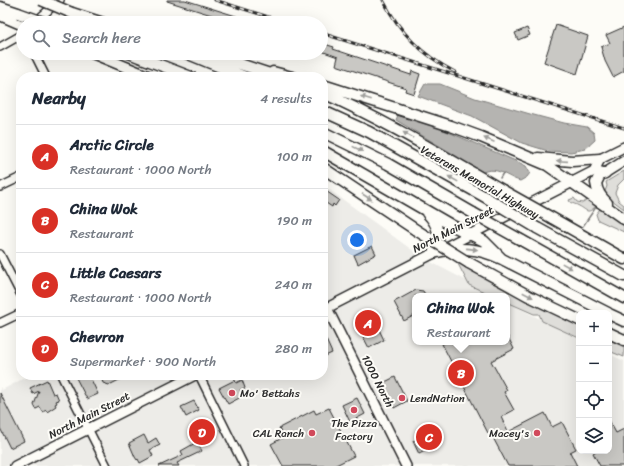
<!DOCTYPE html>
<meta charset="utf-8">
<style>
:root{--surface:#fff;--page:#f6f6f7;--text:#1f2937;--muted:#747a83;--line:#e0e1e3;--accent:#d93025}
body{margin:0;font-family:Sriracha,sans-serif;background:var(--page);color:var(--text)}
.controls{position:absolute;right:12px;bottom:12px;display:grid;overflow:hidden;border-radius:8px;box-shadow:0 4px 16px #0002}
.controls button{width:36px;height:36px;display:grid;place-items:center;padding:0;border:0;border-bottom:1px solid var(--line);background:var(--surface);color:var(--text);font:20px sans-serif}
.you{position:absolute;left:357px;top:240px;width:14px;height:14px;margin:-10px;border:3px solid #fff;border-radius:50%;background:#1a73e8;box-shadow:0 0 0 6px #1a73e833}
.badge{display:grid;place-items:center;width:26px;height:26px;border-radius:50%;background:var(--accent);color:#fff;font-size:13px;font-weight:700}
.pin{position:absolute;translate:-50% -50%;border:2px solid #fff;box-shadow:0 1px 4px #0006}
.popup{position:absolute;left:412px;top:293px;width:98px;height:52px;box-sizing:border-box;display:grid;place-content:center;border-radius:8px;background:var(--surface);filter:drop-shadow(0 1px 3px #0005);font-size:13px;white-space:nowrap;color:var(--muted)}
.popup b{font-size:15px;color:var(--text)}
.popup::after{content:'';position:absolute;left:50%;top:100%;margin-left:-8px;border:8px solid transparent;border-top-color:var(--surface)}
.list{margin:0;padding:0;list-style:none}
h2{display:flex;justify-content:space-between;align-items:center;height:52px;margin:0;padding:0 16px;font-size:17px}
h2 small{font-size:13px;font-weight:400;color:var(--muted)}
.list li{display:grid;grid-template-columns:26px 1fr auto;gap:12px;align-items:center;box-sizing:border-box;height:64px;padding:0 16px;border-top:1px solid var(--line)}
.list b{display:block;font-size:15px;white-space:nowrap}
.list p{margin:0;font-size:13px;white-space:nowrap;color:var(--muted)}
.list em{font-size:13px;font-style:normal;color:var(--muted)}
.icon{flex:none;width:22px;height:22px;fill:none;stroke:currentColor;stroke-width:2;stroke-linecap:round;stroke-linejoin:round}
.map{position:relative;flex:none;width:624px;height:466px;overflow:hidden}
.search{position:absolute;background:var(--surface);box-shadow:0 4px 16px #0002;left:16px;top:16px;width:312px;height:44px;display:flex;align-items:center;gap:10px;box-sizing:border-box;padding:0 14px;border-radius:22px;color:var(--muted);font-size:15px}
.panel{position:absolute;background:var(--surface);box-shadow:0 4px 16px #0002;left:16px;top:72px;width:312px;height:308px;border-radius:16px}
.map>svg:first-child{display:block}
</style>
<div class="map">
<svg width="624" height="466" viewBox="0 0 624 466">
<rect width="100%" height="100%" fill="#fdfcf7"/>
<filter id="ink" filterUnits="userSpaceOnUse"><feTurbulence type="fractalNoise" baseFrequency=".025" numOctaves="2"/><feDisplacementMap in="SourceGraphic" scale="8" xChannelSelector="R" yChannelSelector="G"/><feConvolveMatrix kernelMatrix="1 2 1 2 8 2 1 2 1" color-interpolation-filters="sRGB"/></filter>
<g filter="url(#ink)">
<path fill="#edece8" d="M323,185L423,258L496,296H415V342H507V302L579,339V451H609V354L624,361V466H0V387L2,390L30,375H323Z"/>
<path fill="#dfdeda" stroke="#858482" d="M624,171V179L618,185L615,193L619,201L624,205V209L604,194L607,186L606,182Z
M574,198L577,202L583,203L587,200L596,206C587,215 587,210 579,206C576,204 573,204 570,202L569,200Z
M600,209L624,226V232L598,220L596,214Z
M457,262L525,300L579,325V338L542,321L539,314H534L507,302V296H493L469,285Z
M609,338L624,345V357L609,351Z"/>
<path fill="#b5b4b1" stroke="#7e7d7b" d="M425,84H440L475,98L530,114L564,123L587,127L594,133L595,140L585,149L571,152L548,151L522,143L472,116L418,96Z
M398,115L439,128L518,162L526,166L530,173L527,177L520,181C506,177 498,166 483,172L396,120Z"/>
<g fill="none" stroke-linecap="round" stroke-linejoin="round">
<path stroke="#7e7d7b" stroke-width="1.5" d="M500,178L503,173
M583,226L596,207"/>
</g>
<path fill="#c9c8c4" stroke="#2b2b2b" d="M167,0H185L255,22V23H237L167,1Z
M556,25L588,36L577,74L544,62Z
M624,27V71L613,77L605,61L601,47L610,43L606,35Z
M527,28L530,35L518,40L515,33Z
M321,43L334,47L333,49L411,75L412,71L420,74L414,94L405,91L406,88L336,65L338,57L321,51Z
M323,189L339,200L335,206L333,204L332,207L323,201Z
M372,246L376,254L358,264L354,255Z
M416,290L423,291L426,296H415V315L404,321L394,302Z
M372,315L384,340L369,348L356,323Z
M323,333L332,353L323,357Z
M507,335L514,349L491,361L507,390L504,392L514,410L501,417L508,432L545,413L552,427L562,422L576,449L570,452L577,466H508L490,432L488,433L442,344L446,342H507Z
M78,375H89L98,394L87,399L75,376Z
M100,375H129L109,385L103,383Z
M395,377L407,401L394,408L381,384Z
M47,380L53,394L56,393L59,400L56,401L57,403L55,404L56,406L47,412L46,410L43,412L40,407L36,409L34,405L39,391L33,394L30,388Z
M235,380L236,383L242,380L245,388L240,390L243,396L228,404L219,388Z
M0,393L24,441L10,448L0,428Z
M357,398L365,414L350,422L342,405Z
M194,401L199,410L186,417L181,407Z
M329,408L354,456L334,466H283L271,444L284,437L279,428L314,410L316,414Z
M609,420L616,433L624,429V466H600L593,453L596,451H609Z
M206,422L212,434L198,441L192,429Z
M431,432L437,445L419,454L413,441Z
M144,435L148,443L156,438L160,445L150,450L153,456L140,463L138,459L137,460L135,457L129,443Z
M197,442L202,451L177,463L179,466H159L183,455L181,451Z"/>
<g fill="none" stroke-linecap="round" stroke-linejoin="round">
<g stroke="#2b2b2b" stroke-width="10">
<path id="minor" d="M35,22L60,0
M0,47L23,34
M34,53L46,77
M0,187L21,177
M0,254L21,295
M0,323L21,313
M61,375L107,466
M199,375L244,466"/>
</g>
<g stroke="#2b2b2b" stroke-width="12">
<path id="major" d="M598,171L605,173L624,161
M327,308L406,466
M323,310L594,171L600,159L624,147
M15,466L195,375"/>
</g>
<g stroke="#2b2b2b" stroke-width="13">
<path id="highway" d="M0,7L18,13
M72,13L103,23
M0,15L23,25
M92,53L150,77
M129,53L191,77
M186,53L245,77
M207,53L279,77
M273,72L292,77
M323,85L451,126L481,137L547,165L624,219
M323,93C385,120 443,156 502,190
M323,111L369,132L487,198
M323,132L388,164L473,213
M323,151L451,225L484,241L502,259
M538,158L572,161L600,159
M323,168L416,230
M605,173L600,175L596,183C597,192 601,197 607,203
M427,213C438,224 442,238 434,251
M552,218L624,259
M537,228L624,276
M521,240L624,298
M433,253C458,246 479,248 502,259L608,313
M469,263L529,296L579,320
M609,314L624,321
M609,333L624,340"/>
</g>
<use href="#minor" stroke="#fdfcf7" stroke-width="7"/>
<use href="#major" stroke="#fdfcf7" stroke-width="9"/>
<use href="#highway" stroke="#fdfcf7" stroke-width="10"/>
<g stroke="#2b2b2b" stroke-width="3">
<path id="rail" d="M215,0L288,23
M383,0C400,33 422,55 455,72
M321,33L624,128"/>
</g>
<use href="#rail" stroke="#fdfcf7" stroke-width="1.5" stroke-dasharray="4.5" stroke-linecap="butt"/>
<g stroke="#2b2b2b" stroke-width="13" stroke-linecap="butt">
<path id="highway-bridge" d="M41,0L72,13
M18,13L46,23
M502,190L552,218
M487,198L537,228
M473,213L521,240
M416,230L469,263"/>
</g>
<use href="#highway-bridge" stroke="#fdfcf7" stroke-width="10"/>
</g>
<defs><path id="oneway-solid" d="M-6-.8H1V-3.2L6.5 0L1 3.2V.8H-6Z"/></defs>
<g fill="#9e9e9b">
<use href="#oneway-solid" transform="translate(366 98) rotate(-163)"/>
<use href="#oneway-solid" transform="translate(408 135) rotate(-150)"/>
<use href="#oneway-solid" transform="translate(489 140) rotate(-157)"/>
<use href="#oneway-solid" transform="translate(358 149) rotate(26)"/>
<use href="#oneway-solid" transform="translate(562 161) rotate(-176)"/>
<use href="#oneway-solid" transform="translate(453 179) rotate(-151)"/>
<use href="#oneway-solid" transform="translate(367 197) rotate(33)"/>
<use href="#oneway-solid" transform="translate(472 249) rotate(6)"/>
<use href="#oneway-solid" transform="translate(567 266) rotate(29)"/>
<use href="#oneway-solid" transform="translate(528 295) rotate(27)"/>
</g>
</g>
<g fill="#d1495b" stroke="#fdfcf7" stroke-width="1.5">
<circle cx="232" cy="393" r="4"/>
<circle cx="402" cy="398" r="4"/>
<circle cx="354" cy="410" r="4"/>
<circle cx="312" cy="433" r="4"/>
<circle cx="537" cy="433" r="4"/>
</g>
<g text-anchor="middle" stroke-width="4" stroke-linejoin="round" paint-order="stroke">
<g font-size="11" fill="#2b2b2b" stroke="#fdfcf7">
<text transform="translate(480 182) rotate(30)" y="4">Veterans Memorial Highway</text>
<text transform="translate(453 229) rotate(-27)" y="4">North Main Street</text>
<text transform="translate(378 381) rotate(63)" y="4">1000 North</text>
<text transform="translate(89 415) rotate(-27)" y="4">North Main Street</text>
</g>
<g font-size="11" fill="#2b2b2b" stroke="#fdfcf7" text-anchor="start">
<text x="240" y="397">Mo' Bettahs</text>
<text x="410" y="402">LendNation</text>
<text x="354" y="427" text-anchor="middle">The Pizza<tspan x="354" dy="13">Factory</tspan></text>
<text x="304" y="437" text-anchor="end">CAL Ranch</text>
<text x="529" y="437" text-anchor="end">Macey's</text>
</g>
</g>
</svg>
<div class="controls">
<button>+</button>
<button>−</button>
<button><svg class="icon" aria-label="locate" viewBox="0 0 24 24"><circle cx="12" cy="12" r="6"/><path d="M12 2v4M12 18v4M2 12h4M18 12h4"/></svg></button>
<button><svg class="icon" aria-label="layers" viewBox="0 0 24 24"><path d="M12 4l9 5-9 5-9-5zM3 14l9 5 9-5"/></svg></button>
</div>
<div class="you"></div>
<div class="pin badge" style="left:368px;top:323px">A</div>
<div class="pin badge" style="left:461px;top:373px">B</div>
<div class="popup"><b>China Wok</b>Restaurant</div>
<div class="pin badge" style="left:429px;top:437px">C</div>
<div class="pin badge" style="left:202px;top:432px">D</div>
<div class="search"><svg class="icon" aria-label="search" viewBox="0 0 24 24"><circle cx="10" cy="10" r="6"/><path d="M15 15l6 6"/></svg>Search here</div>
<section class="panel">
<h2>Nearby<small>4 results</small></h2>
<ul class="list">
<li><span class="badge">A</span><div><b>Arctic Circle</b><p>Restaurant · 1000 North</p></div><em>100 m</em></li>
<li><span class="badge">B</span><div><b>China Wok</b><p>Restaurant</p></div><em>190 m</em></li>
<li><span class="badge">C</span><div><b>Little Caesars</b><p>Restaurant · 1000 North</p></div><em>240 m</em></li>
<li><span class="badge">D</span><div><b>Chevron</b><p>Supermarket · 900 North</p></div><em>280 m</em></li>
</ul>
</section>
</div>
